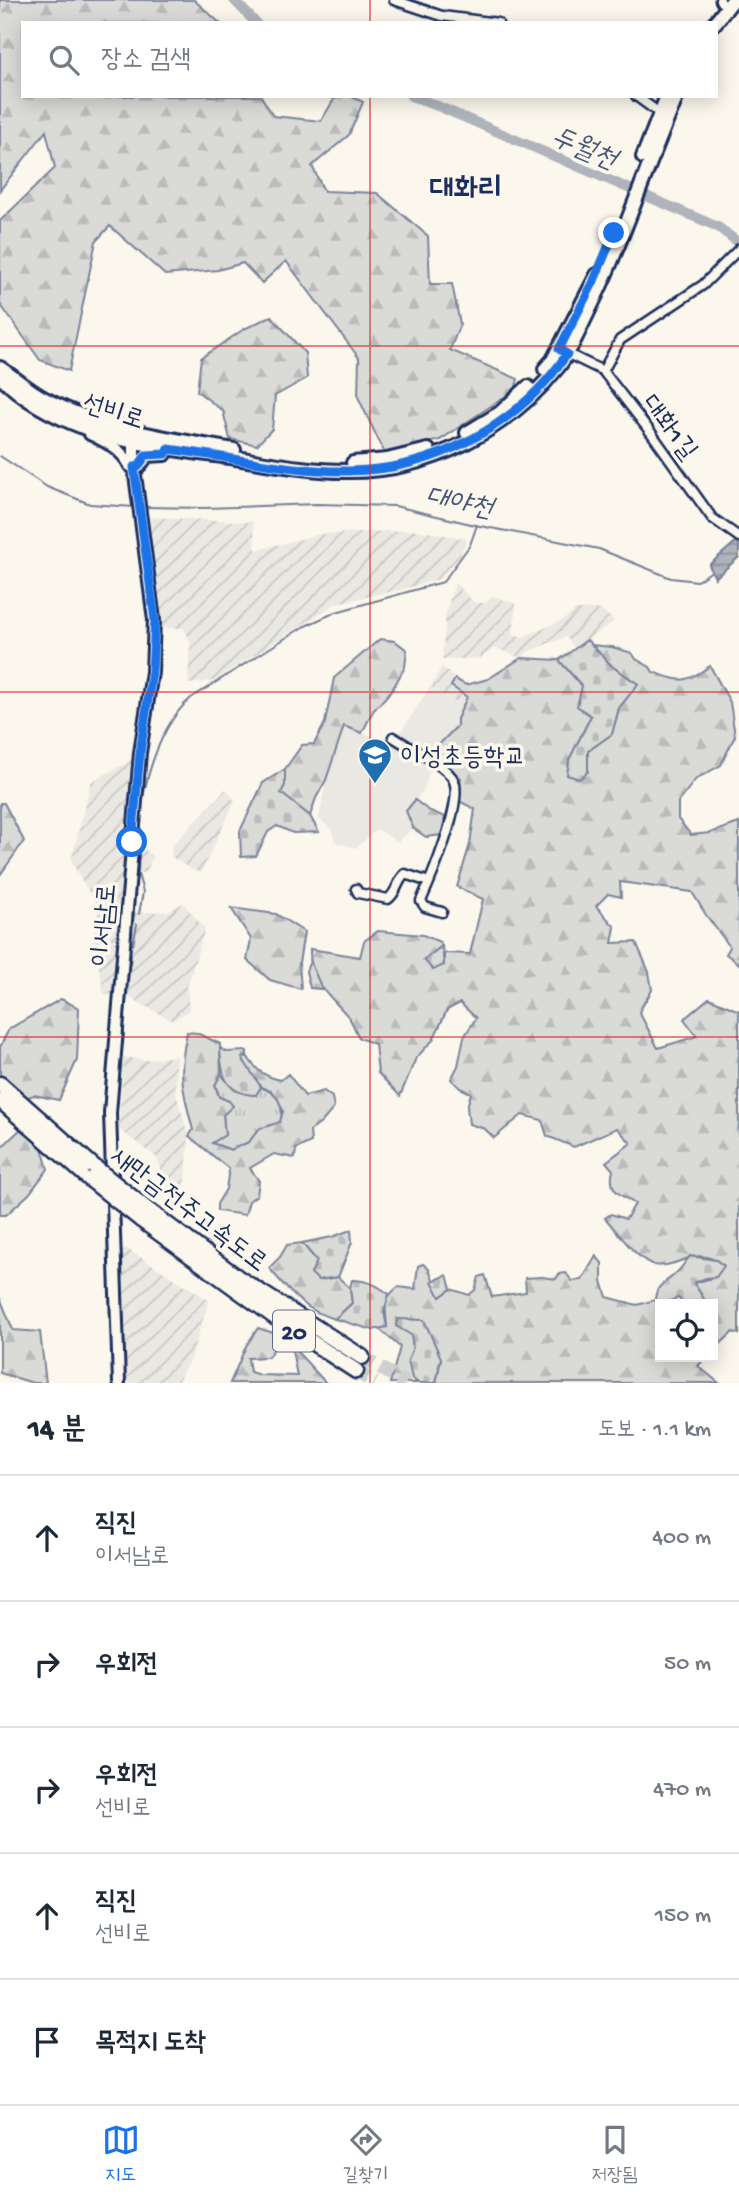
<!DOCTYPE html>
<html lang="ko">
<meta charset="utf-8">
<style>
:root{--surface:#fff;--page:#f6f6f7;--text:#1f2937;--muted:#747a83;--line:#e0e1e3;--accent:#1a73e8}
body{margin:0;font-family:"Gochi Hand","Poor Story",sans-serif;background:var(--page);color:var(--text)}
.controls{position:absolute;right:21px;bottom:21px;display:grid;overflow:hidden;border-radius:0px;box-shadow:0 4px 18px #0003}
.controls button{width:63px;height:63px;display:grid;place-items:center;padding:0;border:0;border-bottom:2px solid var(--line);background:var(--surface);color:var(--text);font:35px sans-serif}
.stop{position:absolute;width:21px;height:21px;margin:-16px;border:5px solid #1a73e8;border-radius:50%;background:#fff}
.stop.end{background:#1a73e8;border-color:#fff;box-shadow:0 2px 7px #0008}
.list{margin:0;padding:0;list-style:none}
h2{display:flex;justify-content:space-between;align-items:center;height:91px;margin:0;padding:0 28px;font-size:30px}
h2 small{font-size:23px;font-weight:400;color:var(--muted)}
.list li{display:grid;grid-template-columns:46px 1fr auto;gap:21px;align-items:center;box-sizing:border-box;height:126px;padding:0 28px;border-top:2px solid var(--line)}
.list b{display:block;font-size:26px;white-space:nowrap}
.list p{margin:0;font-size:23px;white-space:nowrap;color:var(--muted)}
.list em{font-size:23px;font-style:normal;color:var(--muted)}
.icon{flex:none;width:38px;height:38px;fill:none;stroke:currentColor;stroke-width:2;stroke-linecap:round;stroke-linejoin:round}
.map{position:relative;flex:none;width:739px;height:1383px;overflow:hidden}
.search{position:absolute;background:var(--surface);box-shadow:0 4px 18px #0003;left:21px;right:21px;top:21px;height:77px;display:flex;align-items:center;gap:18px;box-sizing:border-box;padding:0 24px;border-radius:0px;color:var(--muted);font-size:26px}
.sheet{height:721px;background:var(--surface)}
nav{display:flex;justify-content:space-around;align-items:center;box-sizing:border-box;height:98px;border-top:2px solid var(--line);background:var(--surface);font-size:19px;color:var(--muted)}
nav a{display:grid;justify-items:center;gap:4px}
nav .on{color:var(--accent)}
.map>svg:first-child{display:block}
</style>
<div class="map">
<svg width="739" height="1383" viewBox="0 0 739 1383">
<defs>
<pattern id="industrial-furrows" width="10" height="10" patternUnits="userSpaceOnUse" patternTransform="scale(1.75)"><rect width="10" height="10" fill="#eae8e2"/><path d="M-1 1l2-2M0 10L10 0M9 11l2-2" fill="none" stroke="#c8c7c4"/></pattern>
<pattern id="grass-tufts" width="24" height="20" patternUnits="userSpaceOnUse" patternTransform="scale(1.75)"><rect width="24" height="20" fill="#dadad7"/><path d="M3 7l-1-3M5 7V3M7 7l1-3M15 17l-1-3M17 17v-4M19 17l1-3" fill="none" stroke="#babbbb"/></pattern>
<pattern id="forest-firs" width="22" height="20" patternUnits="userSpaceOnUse" patternTransform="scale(1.75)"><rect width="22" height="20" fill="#dadad7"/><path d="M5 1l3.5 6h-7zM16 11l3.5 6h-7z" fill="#babbbb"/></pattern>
<pattern id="cemetery-stones" width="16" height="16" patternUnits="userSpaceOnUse" patternTransform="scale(1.75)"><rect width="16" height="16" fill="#dadad7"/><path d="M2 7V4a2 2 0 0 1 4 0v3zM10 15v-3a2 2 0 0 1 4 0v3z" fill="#babbbb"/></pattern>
<pattern id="water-rules" width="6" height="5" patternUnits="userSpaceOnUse" patternTransform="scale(1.75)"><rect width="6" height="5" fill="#afb3bb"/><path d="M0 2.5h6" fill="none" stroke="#8e929b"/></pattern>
</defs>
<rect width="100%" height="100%" fill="#fbf7ec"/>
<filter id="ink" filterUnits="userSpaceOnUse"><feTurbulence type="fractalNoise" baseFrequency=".0143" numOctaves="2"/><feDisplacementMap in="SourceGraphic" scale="14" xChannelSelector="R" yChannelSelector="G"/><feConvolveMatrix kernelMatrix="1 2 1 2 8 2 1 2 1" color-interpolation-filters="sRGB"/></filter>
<g filter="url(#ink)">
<path fill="#eae8e2" d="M430,687L463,707L457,719V726L430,754L399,735Z
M344,725L410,752L431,767L423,791L406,811L413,828L398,842L377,829L356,848L335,842L332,830L319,819L328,769Z"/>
<path fill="url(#industrial-furrows)" d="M145,517L253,522L256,550L321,534L416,530L467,539L460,556L439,579L400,590L337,603L213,681L188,684L190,641L184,628H160L159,609Z
M455,583L474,602L484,603L494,596L516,604L513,635L523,637L565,619L576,610L599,609L615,621L575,648L566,637L529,651L521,658L495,648L480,658L442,660L446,612Z
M442,666L455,679L451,686L467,697L463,707L431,687Z
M135,758L126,835L153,856L146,873L134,872L132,913L169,911L183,903L205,929L187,987L189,1010L173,1021L130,998L104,994L93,939L99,905L91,896L71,861L91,782Z
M226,789L235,801L201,873L190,869L172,857L171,847Z
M176,1056V1094L189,1136L186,1177L181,1193L167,1185L157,1158L119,1129L123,1057L146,1060Z
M124,1247L209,1300L192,1355L177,1383H127L121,1260Z"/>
<path fill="url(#grass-tufts)" stroke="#7a849a" stroke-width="2" d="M221,1074C230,1086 239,1095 255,1095L261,1087C278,1094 285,1104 280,1123L259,1129L249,1142L231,1150L211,1143L225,1135L223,1115L229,1101L219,1097L215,1084Z"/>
<path fill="url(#forest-firs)" stroke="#7a849a" stroke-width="2" d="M0,0H194L220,23H23V96H261L273,116L321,121L336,96H350L363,102L349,135L312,166L324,191L377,193L428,236L430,284H452L460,324L450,350L518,379L515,390L440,440L385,454L358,397L359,358L286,261L262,283L243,263L218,270L165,275L110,226L96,241L69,371L40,360L0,304V221L55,168L46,131L0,190Z
M271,316L305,353L307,378L275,396L272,429L257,445L230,439L223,411L197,391L201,358L244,329Z
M380,639L395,641L407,650L405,667L392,690L373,711L362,733L344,726L326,780L316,798L310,816L280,793L285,785V769L302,745L314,744L325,723L334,678Z
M591,645L612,647L632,653L636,659L650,667L653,672C682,682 684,684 710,666L730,702L735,736L721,765L696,779L678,802V819L691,835L710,833L739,823V964L726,954L730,947L706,915L692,892L620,882L621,897L608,894L596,906L615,927L612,943L636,942L649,972L652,990L639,1012L658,1048L697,1036L684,1019L709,998L739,1011V1334L733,1332L713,1351V1304H707L694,1283L716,1277L723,1265C694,1243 678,1270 654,1265C637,1260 617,1231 605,1218L611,1214L626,1219L635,1204C618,1193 608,1191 613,1170L606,1162L631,1143L617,1128L574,1147L547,1136L542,1120L522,1115L494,1138L485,1129L469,1124L467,1107L471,1093L460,1088L451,1079L458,1066L464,1037L476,1018L460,1003L447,1010L433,1040L416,1058L400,1096L378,1073L375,1044L359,1038C355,1030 352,1020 346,1014C327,993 309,980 310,949L360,957L364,941L378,931L423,935L440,942L442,946L424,960L444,965V953L470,954L483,899L457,887L470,844L475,809L457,800L461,778L430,754L457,726V719L467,697L451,686L455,679L466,685L488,679L521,658L559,660L582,686L591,716L569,760L588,771V751L612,734L619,708L638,684L613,667Z
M415,800L428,810L445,817L442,835L426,837L413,828L406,811Z
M0,803H4L24,841L0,875Z
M231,908L276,914L304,932L299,963L301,989L270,980L247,960L251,939Z
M61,999L79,1008L77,1060L59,1100L34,1095L0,1106V1047L9,1029Z
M187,1032L197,1033L220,1044L221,1074L215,1085L219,1097L229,1101L233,1106L223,1115L225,1135L212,1143L231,1150L249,1142L259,1129L280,1122L283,1111L278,1099L271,1091L258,1086L241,1058L247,1056C257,1071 263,1076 281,1080L288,1074L305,1096L324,1091L332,1097L334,1108L321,1123L310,1131L311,1142L296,1149L295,1158L274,1154L250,1168L259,1181L257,1195L249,1201L245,1215L217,1211V1204L226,1189L229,1169L189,1136L193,1130C182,1088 178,1074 187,1032Z
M26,1124L40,1141L48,1169L29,1194L6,1215H0V1137L3,1146Z
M302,1243L317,1261L319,1280L338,1277L350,1288L352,1303L335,1319C304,1311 289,1291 269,1268L280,1257L287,1245Z
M596,1256L602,1263V1281L607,1297L637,1305L655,1300L660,1305V1357H706L698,1366L719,1383H436L441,1358L397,1319L396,1326L411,1334L413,1347L412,1378L418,1383H390L400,1347L378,1328L387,1327C386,1308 381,1300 398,1287L415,1289L418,1266L423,1264L429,1269L440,1297L451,1289L469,1295L475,1290L479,1277L485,1275L492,1297L526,1292L525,1278L542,1277L556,1279L559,1274L566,1273L572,1281L582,1280Z
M0,1298L13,1330L40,1332L46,1383H33L0,1373Z
M258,1328L283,1336L268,1357L248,1358L250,1372L260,1375L297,1376L291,1345L326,1383H230L246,1346Z"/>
<path fill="url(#cemetery-stones)" stroke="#7a849a" stroke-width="2" d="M587,640L613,667L638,684L619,708L612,734L588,751V771L580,779L567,775L569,760L591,716L577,706L582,686L559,660Z
M285,769V785L281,793L310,816L319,832L293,833L277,826L268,832L256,856L241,857L240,831L263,783Z
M442,946L444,965L433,970L424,960Z
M310,961L322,989L310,988L306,971Z
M220,1048L227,1052L247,1051V1056L242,1058L261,1087L256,1095C224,1094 221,1073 220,1048Z
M351,1230L352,1242L338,1277L318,1280L311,1273L317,1261L302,1243L332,1237Z
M690,1256L716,1260L724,1266L716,1277L706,1278L694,1283L707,1304H684L678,1298L660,1305L655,1300C656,1284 666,1283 675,1274C681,1269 685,1262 690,1256Z
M447,1275L451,1289L440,1297L432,1281Z
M352,1280C367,1280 377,1285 389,1294L384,1312L387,1327L373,1330L335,1319L352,1303L350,1288Z
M397,1319L424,1320L441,1358L436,1383H418L412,1378L408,1361L413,1347L411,1335L396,1326Z"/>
<path fill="url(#water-rules)" stroke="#747e96" stroke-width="2" d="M739,539V557L715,578L709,565Z"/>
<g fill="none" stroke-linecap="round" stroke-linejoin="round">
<path stroke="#747e96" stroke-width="2" d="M0,456L47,487L90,504L134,507
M143,507L206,508L317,504L395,506L475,525L599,549L671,578L697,581L712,571
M141,807C148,770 161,724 191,698L303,627L336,612L443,582L470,545L477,525
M139,840L140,820
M139,914L143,892L138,874L139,850
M133,945L137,924
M130,964L131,955
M123,1045L126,996"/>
<path stroke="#afb3bb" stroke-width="10" d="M234,0L256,23
M411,96L440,107L718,227L739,243"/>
<path stroke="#cecfd0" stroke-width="14" stroke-dasharray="14 7" stroke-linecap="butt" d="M362,1357L406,1383
M356,1371L375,1383"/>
<g stroke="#1b2f5e" stroke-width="13">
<path id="street" d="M394,0L442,16L498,23
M720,0L721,2
M636,96L662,115
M564,352L603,371L652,434L712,518L739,537
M603,371L620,340L703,285L739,249
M393,737C408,747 448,766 454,781C463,803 431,879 421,901L425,907L442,912
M356,889L358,893L388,899C397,893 397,881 405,874L429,882"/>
</g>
<g stroke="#1b2f5e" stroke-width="16">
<path id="secondary" d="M90,432V434C106,442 122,449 130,466L134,467
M119,1383L110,1113L140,753L152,672L154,620L134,467V434"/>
</g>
<g stroke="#1b2f5e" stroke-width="18">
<path id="primary" d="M715,23L733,0
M643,157L667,96
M0,368C15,378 29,391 45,399C103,430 170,439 234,450
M545,369L553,360L597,275
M0,377C10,385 19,394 29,400C91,441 165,448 236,458C273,464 309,471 347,471C428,472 507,431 558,367C571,351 579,330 588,312C623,242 646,167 677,96
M467,433L500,413L528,387
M353,463L387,460L428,450
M134,467H138L147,455L165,454"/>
</g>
<g stroke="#1b2f5e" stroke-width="19">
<path id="highway" d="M0,1084L93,1166
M0,1100L91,1180
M144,1207L240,1279L362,1357
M140,1219L290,1328L356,1371"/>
</g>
<use href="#street" stroke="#fbf7ec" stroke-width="8"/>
<use href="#secondary" stroke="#fbf7ec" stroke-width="10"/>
<use href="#primary" stroke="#fbf7ec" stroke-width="12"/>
<use href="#highway" stroke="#fbf7ec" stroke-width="14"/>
<g stroke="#1b2f5e" stroke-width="19" stroke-linecap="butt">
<path id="highway-bridge" d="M93,1166L144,1207
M91,1180L140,1219"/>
</g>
<use href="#highway-bridge" stroke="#fbf7ec" stroke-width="14"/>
</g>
</g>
<g fill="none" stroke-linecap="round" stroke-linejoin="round" filter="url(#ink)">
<path stroke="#1a73e8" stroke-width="9" d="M132,842L140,753L152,672L155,620L134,467H138L146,455L166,454L168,449C227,456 289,472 349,471C435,470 519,425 567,354L559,349L593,283L614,233"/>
</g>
<path fill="none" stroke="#d62828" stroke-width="2" stroke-opacity="0.55" d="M370,0V23M370,96V1383M0,346H739M0,692H739M0,1037H739"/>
<defs>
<g id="school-pin" transform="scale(1.75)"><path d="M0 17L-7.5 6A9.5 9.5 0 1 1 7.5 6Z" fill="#1f6fb2" stroke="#fbf7ec"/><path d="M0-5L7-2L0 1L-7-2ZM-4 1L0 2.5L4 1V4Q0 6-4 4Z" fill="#fff"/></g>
</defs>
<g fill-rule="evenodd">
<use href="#school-pin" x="375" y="755"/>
</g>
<g text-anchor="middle" stroke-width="7" stroke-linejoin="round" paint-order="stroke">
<rect fill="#fbf7ec" stroke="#5e6b89" stroke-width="2" x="273" y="1310.5" width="42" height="41" rx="5"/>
<g font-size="24" font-weight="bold" fill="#1b2f5e">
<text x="294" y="1339">20</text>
</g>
<g font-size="26" fill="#1b2f5e" stroke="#fbf7ec">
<text transform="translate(114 410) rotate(18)" y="9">선비로</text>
<text transform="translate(671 426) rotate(53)" y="9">대화1길</text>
<text transform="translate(102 925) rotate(-85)" y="9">이서남로</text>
<text transform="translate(190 1208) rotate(37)" y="9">새만금전주고속도로</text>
</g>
<g font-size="26" fill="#1b2f5e" stroke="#fbf7ec" text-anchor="start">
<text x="400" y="764">이성초등학교</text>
</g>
<g font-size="28" font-style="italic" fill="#47577a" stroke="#fbf7ec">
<text transform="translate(585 146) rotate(23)" y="10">두월천</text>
<text transform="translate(460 500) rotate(12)" y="10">대야천</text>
</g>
<g font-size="30" font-weight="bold" fill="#1b2f5e" stroke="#fbf7ec">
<text x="466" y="197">대화리</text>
</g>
</g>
</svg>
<div class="controls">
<button><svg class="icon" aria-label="locate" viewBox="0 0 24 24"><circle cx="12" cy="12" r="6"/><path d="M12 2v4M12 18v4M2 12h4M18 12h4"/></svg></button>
</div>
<div class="stop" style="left:132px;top:842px"></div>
<div class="stop end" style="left:614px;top:233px"></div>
<div class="search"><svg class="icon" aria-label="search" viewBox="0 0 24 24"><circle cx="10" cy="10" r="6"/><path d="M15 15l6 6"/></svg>장소 검색</div>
</div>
<section class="sheet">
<h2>14 분<small>도보 · 1.1 km</small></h2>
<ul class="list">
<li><svg class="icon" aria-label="ahead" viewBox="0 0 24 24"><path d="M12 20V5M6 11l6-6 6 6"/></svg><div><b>직진</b><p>이서남로</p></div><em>400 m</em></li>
<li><svg class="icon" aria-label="right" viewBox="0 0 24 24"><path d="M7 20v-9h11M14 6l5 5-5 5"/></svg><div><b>우회전</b></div><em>50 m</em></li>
<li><svg class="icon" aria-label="right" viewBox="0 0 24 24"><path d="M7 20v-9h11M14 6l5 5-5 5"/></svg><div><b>우회전</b><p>선비로</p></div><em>470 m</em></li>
<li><svg class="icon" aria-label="ahead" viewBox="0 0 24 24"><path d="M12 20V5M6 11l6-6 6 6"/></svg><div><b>직진</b><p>선비로</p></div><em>150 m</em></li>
<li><svg class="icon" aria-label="arrive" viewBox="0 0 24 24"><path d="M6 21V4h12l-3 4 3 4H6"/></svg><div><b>목적지 도착</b></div></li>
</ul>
</section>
<nav>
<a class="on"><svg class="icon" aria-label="map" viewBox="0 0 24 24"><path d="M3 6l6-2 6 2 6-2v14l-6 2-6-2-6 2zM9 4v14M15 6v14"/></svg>지도</a>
<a><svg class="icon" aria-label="directions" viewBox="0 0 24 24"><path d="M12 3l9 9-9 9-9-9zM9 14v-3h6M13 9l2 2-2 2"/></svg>길찾기</a>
<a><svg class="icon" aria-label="saved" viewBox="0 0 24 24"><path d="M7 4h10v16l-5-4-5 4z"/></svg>저장됨</a>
</nav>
